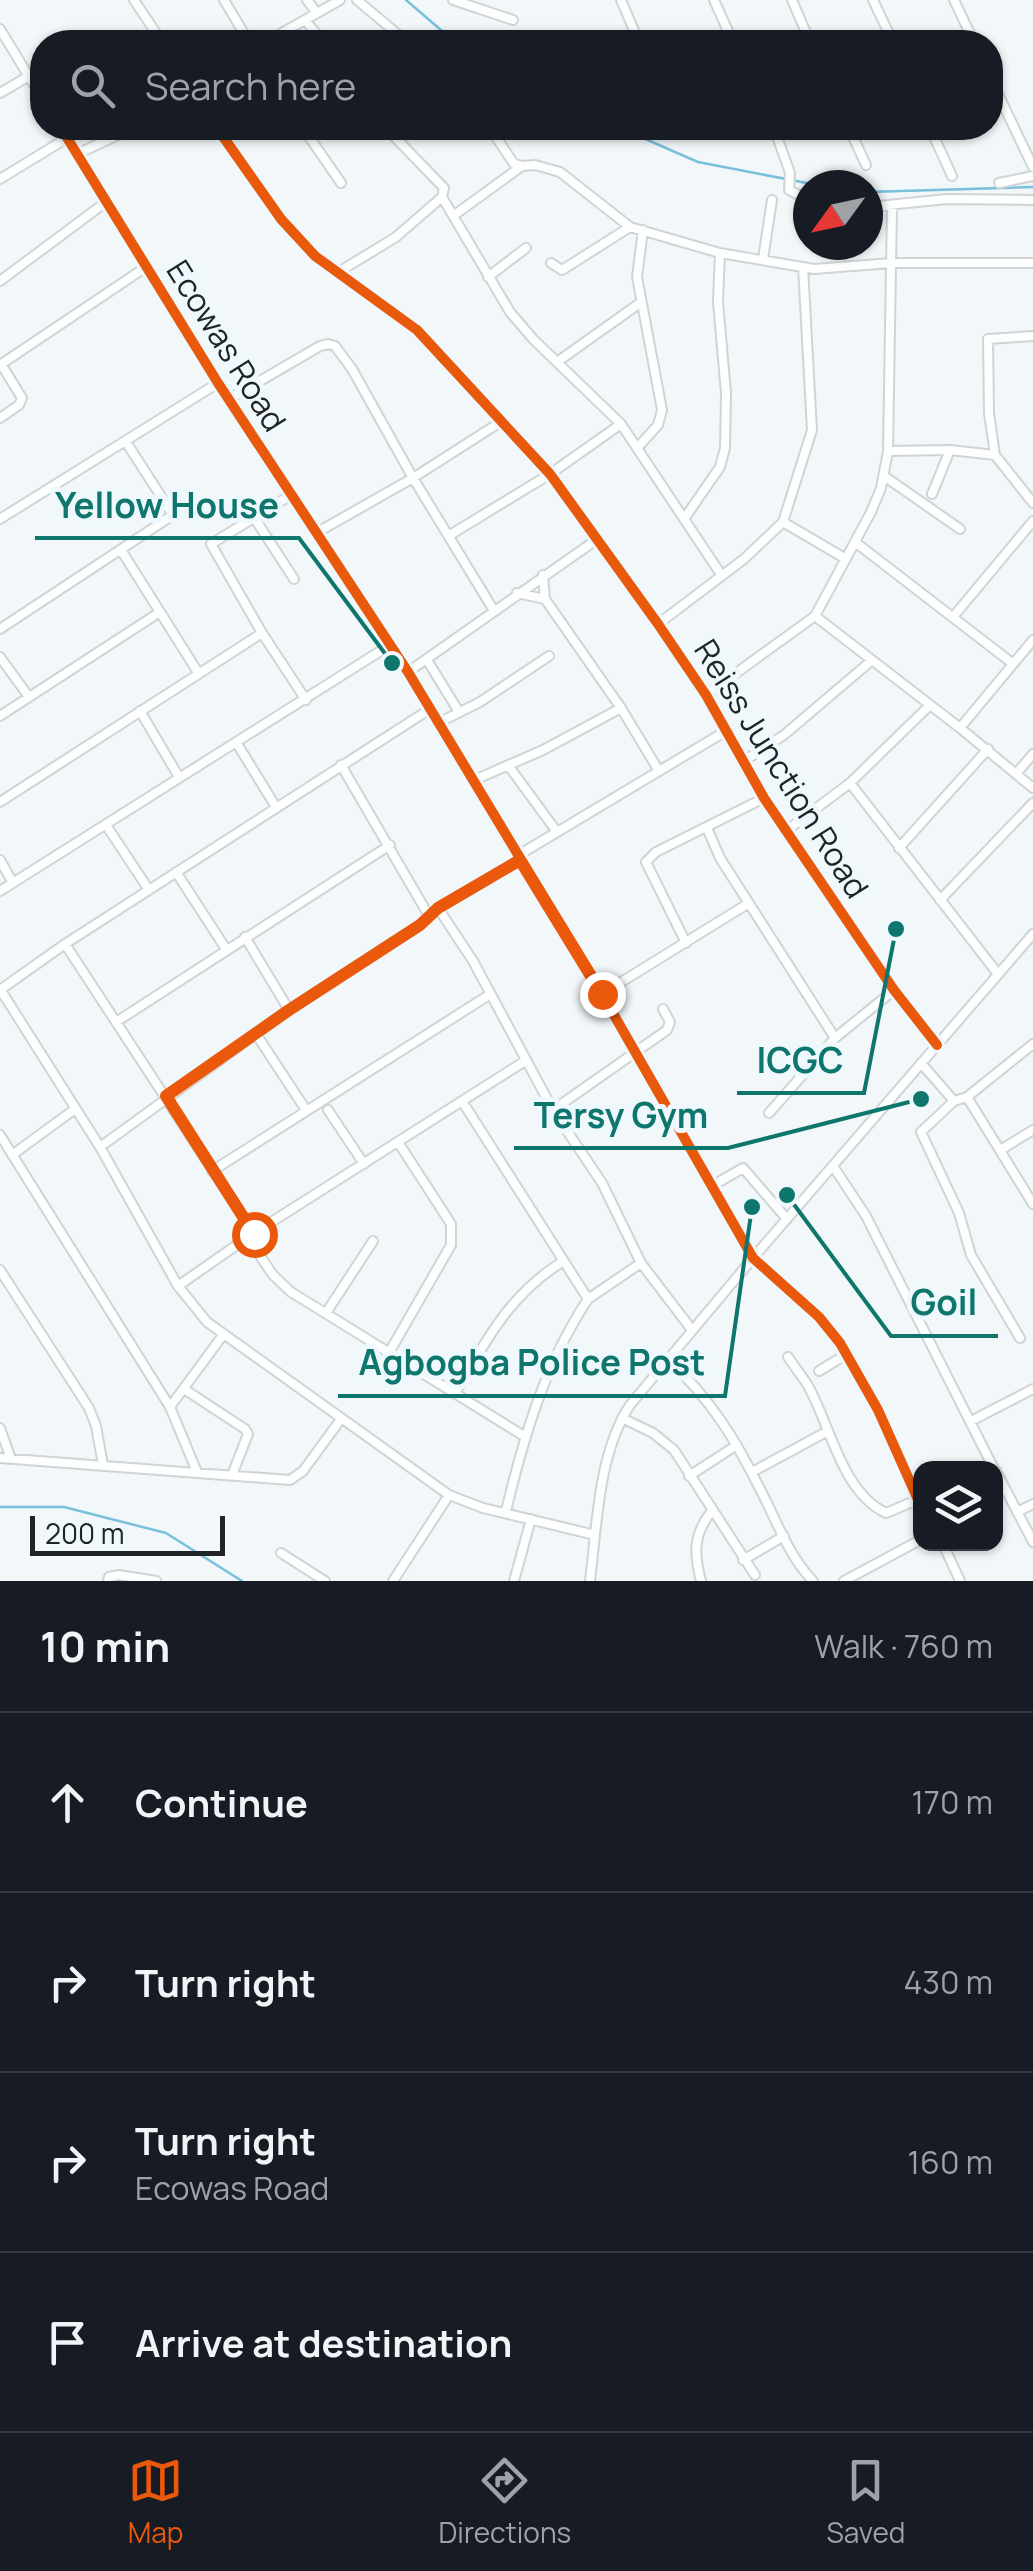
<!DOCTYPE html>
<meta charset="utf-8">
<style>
:root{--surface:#171b24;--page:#20242c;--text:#f1f3f6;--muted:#9ea1a6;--line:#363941;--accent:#ea580c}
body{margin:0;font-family:Manrope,sans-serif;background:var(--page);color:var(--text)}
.controls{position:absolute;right:30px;bottom:30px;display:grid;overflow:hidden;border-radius:20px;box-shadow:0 2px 8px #0004}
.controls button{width:90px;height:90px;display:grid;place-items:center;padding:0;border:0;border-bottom:2px solid var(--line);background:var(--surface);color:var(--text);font:50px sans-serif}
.compass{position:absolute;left:793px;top:170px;width:90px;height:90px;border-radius:50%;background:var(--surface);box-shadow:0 2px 8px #0004;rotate:237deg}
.scale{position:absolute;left:30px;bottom:25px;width:195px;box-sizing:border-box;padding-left:10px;border:5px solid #212426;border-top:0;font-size:28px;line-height:35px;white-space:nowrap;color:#212426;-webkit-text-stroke:8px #eff8fc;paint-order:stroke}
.stop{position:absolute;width:30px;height:30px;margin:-22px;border:8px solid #ea580c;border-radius:50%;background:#fff}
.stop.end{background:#ea580c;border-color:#fff;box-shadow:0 2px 10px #0008}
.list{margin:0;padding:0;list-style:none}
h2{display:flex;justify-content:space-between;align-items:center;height:130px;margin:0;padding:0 40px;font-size:42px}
h2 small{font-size:32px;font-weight:400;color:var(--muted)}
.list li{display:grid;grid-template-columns:65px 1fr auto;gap:30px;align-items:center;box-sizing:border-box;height:180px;padding:0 40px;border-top:2px solid var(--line)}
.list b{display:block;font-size:38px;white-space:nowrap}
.list p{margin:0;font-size:32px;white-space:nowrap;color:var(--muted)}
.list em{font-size:32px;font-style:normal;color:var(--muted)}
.icon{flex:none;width:55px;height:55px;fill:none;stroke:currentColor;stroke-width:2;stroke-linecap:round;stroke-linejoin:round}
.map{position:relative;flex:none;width:1033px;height:1581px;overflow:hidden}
.search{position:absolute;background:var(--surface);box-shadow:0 2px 8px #0004;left:30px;right:30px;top:30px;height:110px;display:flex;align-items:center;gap:25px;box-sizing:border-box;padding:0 35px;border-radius:40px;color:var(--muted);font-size:38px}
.sheet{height:850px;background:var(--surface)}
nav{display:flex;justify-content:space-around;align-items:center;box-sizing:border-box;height:140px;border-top:2px solid var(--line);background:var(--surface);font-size:28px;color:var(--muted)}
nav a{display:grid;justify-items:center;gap:5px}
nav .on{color:var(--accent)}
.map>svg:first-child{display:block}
</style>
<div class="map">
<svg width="1033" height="1581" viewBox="0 0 1033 1581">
<rect width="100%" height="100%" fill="#f2f7f9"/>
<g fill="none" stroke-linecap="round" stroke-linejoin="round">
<path stroke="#78c0db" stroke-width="2.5" d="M406,0L455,42
M620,128L698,162L817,185
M868,192L1033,187
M0,1507H64L166,1533L242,1581"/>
<g stroke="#d0d4d6" stroke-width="12">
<path id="minor" d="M134,0L162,42
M224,0L249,42
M307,0L317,13
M357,0L407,42
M453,0L513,20
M621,0L639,42
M714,0L733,42
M792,0L810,42
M873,0L893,42
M954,0L974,42
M305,20L323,42
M0,29L42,98
M266,42L340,0
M990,77L1033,167
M0,93L29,76
M61,128L218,383L408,672L602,994L753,1258L819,1317L840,1343L878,1410L920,1504
M217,128L281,219L315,256L417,330L550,474L658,624L706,695L764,798L894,990L937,1045
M303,128L341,183
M386,128L444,188L442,197L510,312L533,339L621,424L722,576
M490,128L514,164L522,166
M711,128H775
M774,128L790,173L789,190L808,200
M849,128L866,165
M930,128L952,176
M651,133L652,128
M77,154L133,128
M0,179L67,138
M999,183L1033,176
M868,207L947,199L1033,200
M453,216L522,166L535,165L560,172L630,227L720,253L814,269L891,263H1033
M763,259L772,200
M551,263L562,270L630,227
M337,273L396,237L442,197
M488,277L526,248
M0,281L106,202
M1033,336L988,339L989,413L995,455L1033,503
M557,362L640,303
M0,365L146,267
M229,399L320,346L328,344L335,346L352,369L413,478L493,609
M0,418L19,405L22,398L1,364
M638,447L658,425L662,410L637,277L643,230
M888,451L950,450L995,455
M884,476L960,529
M932,494L950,450
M291,495L211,544L262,633L306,700
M0,519L218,383
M255,519L294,579
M684,519L720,467L725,448L726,393L718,302L720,253
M783,522L846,559
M316,533L413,478L502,421
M450,535L550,474L621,424
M855,542L1012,663
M121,550L199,674
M543,575L545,599L621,708L659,771
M517,593L545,599
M815,616L960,728L1033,788
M953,617L1033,521
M658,624L744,559L783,522L812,430L803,267
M0,629L173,515L126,442
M0,657L29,697
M427,660L459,712
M408,672L596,540
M706,695L815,616L871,512L881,488L888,451L892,206
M140,711L179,777
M0,716L160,612
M438,723L480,702L549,656
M960,728L1033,640
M236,742L276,807
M744,761L784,735L871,661
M341,765L429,916
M508,765L557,832
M1016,774L1033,754
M472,781L543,750L621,708
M850,783L998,974
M0,802L262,633
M106,825L149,890
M707,828L720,858L835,1038
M786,831L850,783L930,705
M899,848L988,749
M517,856L726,731
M0,860L13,883
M176,872L226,949
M0,891L390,645
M940,900L1033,803
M438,908L473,961L553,1110L602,1183L641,1263L692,1330
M245,937L289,1010
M686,943L646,862L656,852L764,798
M65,944L254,1233
M0,989L100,1147L178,1286L207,1322L449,1495L483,1508L595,1535
M0,990L65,944L430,709
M602,994L749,903
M116,1022L390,845
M256,1034L306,1110
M921,1063L954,1101
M967,1097L1033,1204
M462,1101L588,1299L641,1263
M328,1110L364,1164
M553,1110L667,1030L670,1022L663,1009
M769,1113L835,1038L894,990
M0,1135L170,1407L197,1472
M100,1147L289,1010L420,925L438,908L520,860
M1002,1149L1033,1130
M12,1155L75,1109
M833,1166L866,1216L994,1469
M212,1171L489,995
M712,1186L743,1168L787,1219
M248,1238L273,1275L291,1292L524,1436
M0,1270L89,1408L96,1426L103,1465
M178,1286L254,1233L525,1061
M326,1313L373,1241
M1020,1338L971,1255L959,1213L921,1132L954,1101L967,1097L1033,1044
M390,1351L451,1245V1224L398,1142
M788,1357C794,1366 801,1375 807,1384C830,1423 841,1492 886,1513L917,1500
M667,1359C710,1397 737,1442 762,1493C777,1522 790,1558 813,1581
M819,1371L847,1354
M184,1389L245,1429L248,1434L232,1475
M455,1393C486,1341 509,1295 562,1262
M170,1407L223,1335
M622,1418L653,1433L674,1450L755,1575
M971,1421L1033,1389
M0,1428L11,1459
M0,1458L290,1480L303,1471L341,1419
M996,1471L1033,1542
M752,1472L828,1431
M689,1476L737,1445
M506,1511C524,1436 545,1364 588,1299
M1017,1512L1033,1504
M943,1544L960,1581
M281,1553L325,1581
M743,1560L784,1536
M108,1581L109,1577L119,1575L156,1581
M393,1581L449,1495
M514,1581L531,1519
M590,1581C597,1525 598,1454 630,1405L753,1258L1033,934
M701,1581C694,1554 693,1535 711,1512
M844,1581L920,1540"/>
</g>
<use href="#minor" stroke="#fdfefe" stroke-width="8"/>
<g stroke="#eff8fc" stroke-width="16">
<path id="cycleway" d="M61,128L218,383L408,672L602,994L753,1258L819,1317L840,1343L878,1410L920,1504
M217,128L281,219L315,256L417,330L550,474L658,624L706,695L764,798L894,990L937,1045"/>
</g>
<use href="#cycleway" stroke="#e8590c" stroke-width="10"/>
</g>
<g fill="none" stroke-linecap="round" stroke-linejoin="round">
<path stroke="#ea580c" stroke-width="12" d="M254,1234L166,1096L289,1010L420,925L438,908L520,860L602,994"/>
</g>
<g text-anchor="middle" stroke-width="10" stroke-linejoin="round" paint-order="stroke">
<g font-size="32" fill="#212426" stroke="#eff8fc">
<text transform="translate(226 346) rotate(58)" y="11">Ecowas Road</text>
<text transform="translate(781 769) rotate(58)" y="11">Reiss Junction Road</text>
</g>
</g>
<path fill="none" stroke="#0f766e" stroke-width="4" d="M392 663L299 538H35M896 929L864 1093H737M921 1099L728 1148H514M787 1195L891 1336H998M752 1207L725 1396H338"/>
<g fill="#0f766e" stroke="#eff8fc" stroke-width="4">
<circle cx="392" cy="663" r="10"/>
<circle cx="896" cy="929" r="10"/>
<circle cx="921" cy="1099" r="10"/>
<circle cx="787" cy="1195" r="10"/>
<circle cx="752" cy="1207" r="10"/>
</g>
<g font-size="35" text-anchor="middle" font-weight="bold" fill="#0f766e" stroke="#eff8fc" stroke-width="10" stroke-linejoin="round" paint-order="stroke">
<text x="167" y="518">Yellow House</text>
<text x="800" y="1073">ICGC</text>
<text x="621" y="1128">Tersy Gym</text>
<text x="944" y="1315">Goil</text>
<text x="532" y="1375">Agbogba Police Post</text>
</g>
</svg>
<div class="controls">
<button><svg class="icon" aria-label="layers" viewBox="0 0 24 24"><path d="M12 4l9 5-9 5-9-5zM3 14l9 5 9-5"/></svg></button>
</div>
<svg class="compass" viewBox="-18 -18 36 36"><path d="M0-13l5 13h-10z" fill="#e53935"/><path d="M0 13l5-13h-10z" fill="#9ea1a6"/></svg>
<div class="scale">200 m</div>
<div class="stop" style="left:254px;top:1234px"></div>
<div class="stop end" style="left:602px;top:994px"></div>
<div class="search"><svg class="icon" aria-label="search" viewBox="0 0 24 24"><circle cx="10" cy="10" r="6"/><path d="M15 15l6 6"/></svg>Search here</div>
</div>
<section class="sheet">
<h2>10 min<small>Walk · 760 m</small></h2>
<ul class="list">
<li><svg class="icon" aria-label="ahead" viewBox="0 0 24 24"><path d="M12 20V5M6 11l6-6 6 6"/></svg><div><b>Continue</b></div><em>170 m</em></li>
<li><svg class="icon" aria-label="right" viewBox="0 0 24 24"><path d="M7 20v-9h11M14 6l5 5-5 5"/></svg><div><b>Turn right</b></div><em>430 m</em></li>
<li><svg class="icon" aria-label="right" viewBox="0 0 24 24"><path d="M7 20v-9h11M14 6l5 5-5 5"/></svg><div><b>Turn right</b><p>Ecowas Road</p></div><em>160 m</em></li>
<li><svg class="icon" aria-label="arrive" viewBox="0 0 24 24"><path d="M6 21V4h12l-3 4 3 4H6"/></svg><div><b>Arrive at destination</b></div></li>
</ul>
</section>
<nav>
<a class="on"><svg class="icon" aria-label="map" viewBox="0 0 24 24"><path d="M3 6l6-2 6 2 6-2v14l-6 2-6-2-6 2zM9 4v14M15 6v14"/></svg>Map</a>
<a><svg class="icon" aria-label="directions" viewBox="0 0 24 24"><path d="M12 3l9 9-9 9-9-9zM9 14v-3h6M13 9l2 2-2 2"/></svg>Directions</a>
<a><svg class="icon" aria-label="saved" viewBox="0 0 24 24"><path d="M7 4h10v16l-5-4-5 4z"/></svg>Saved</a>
</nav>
